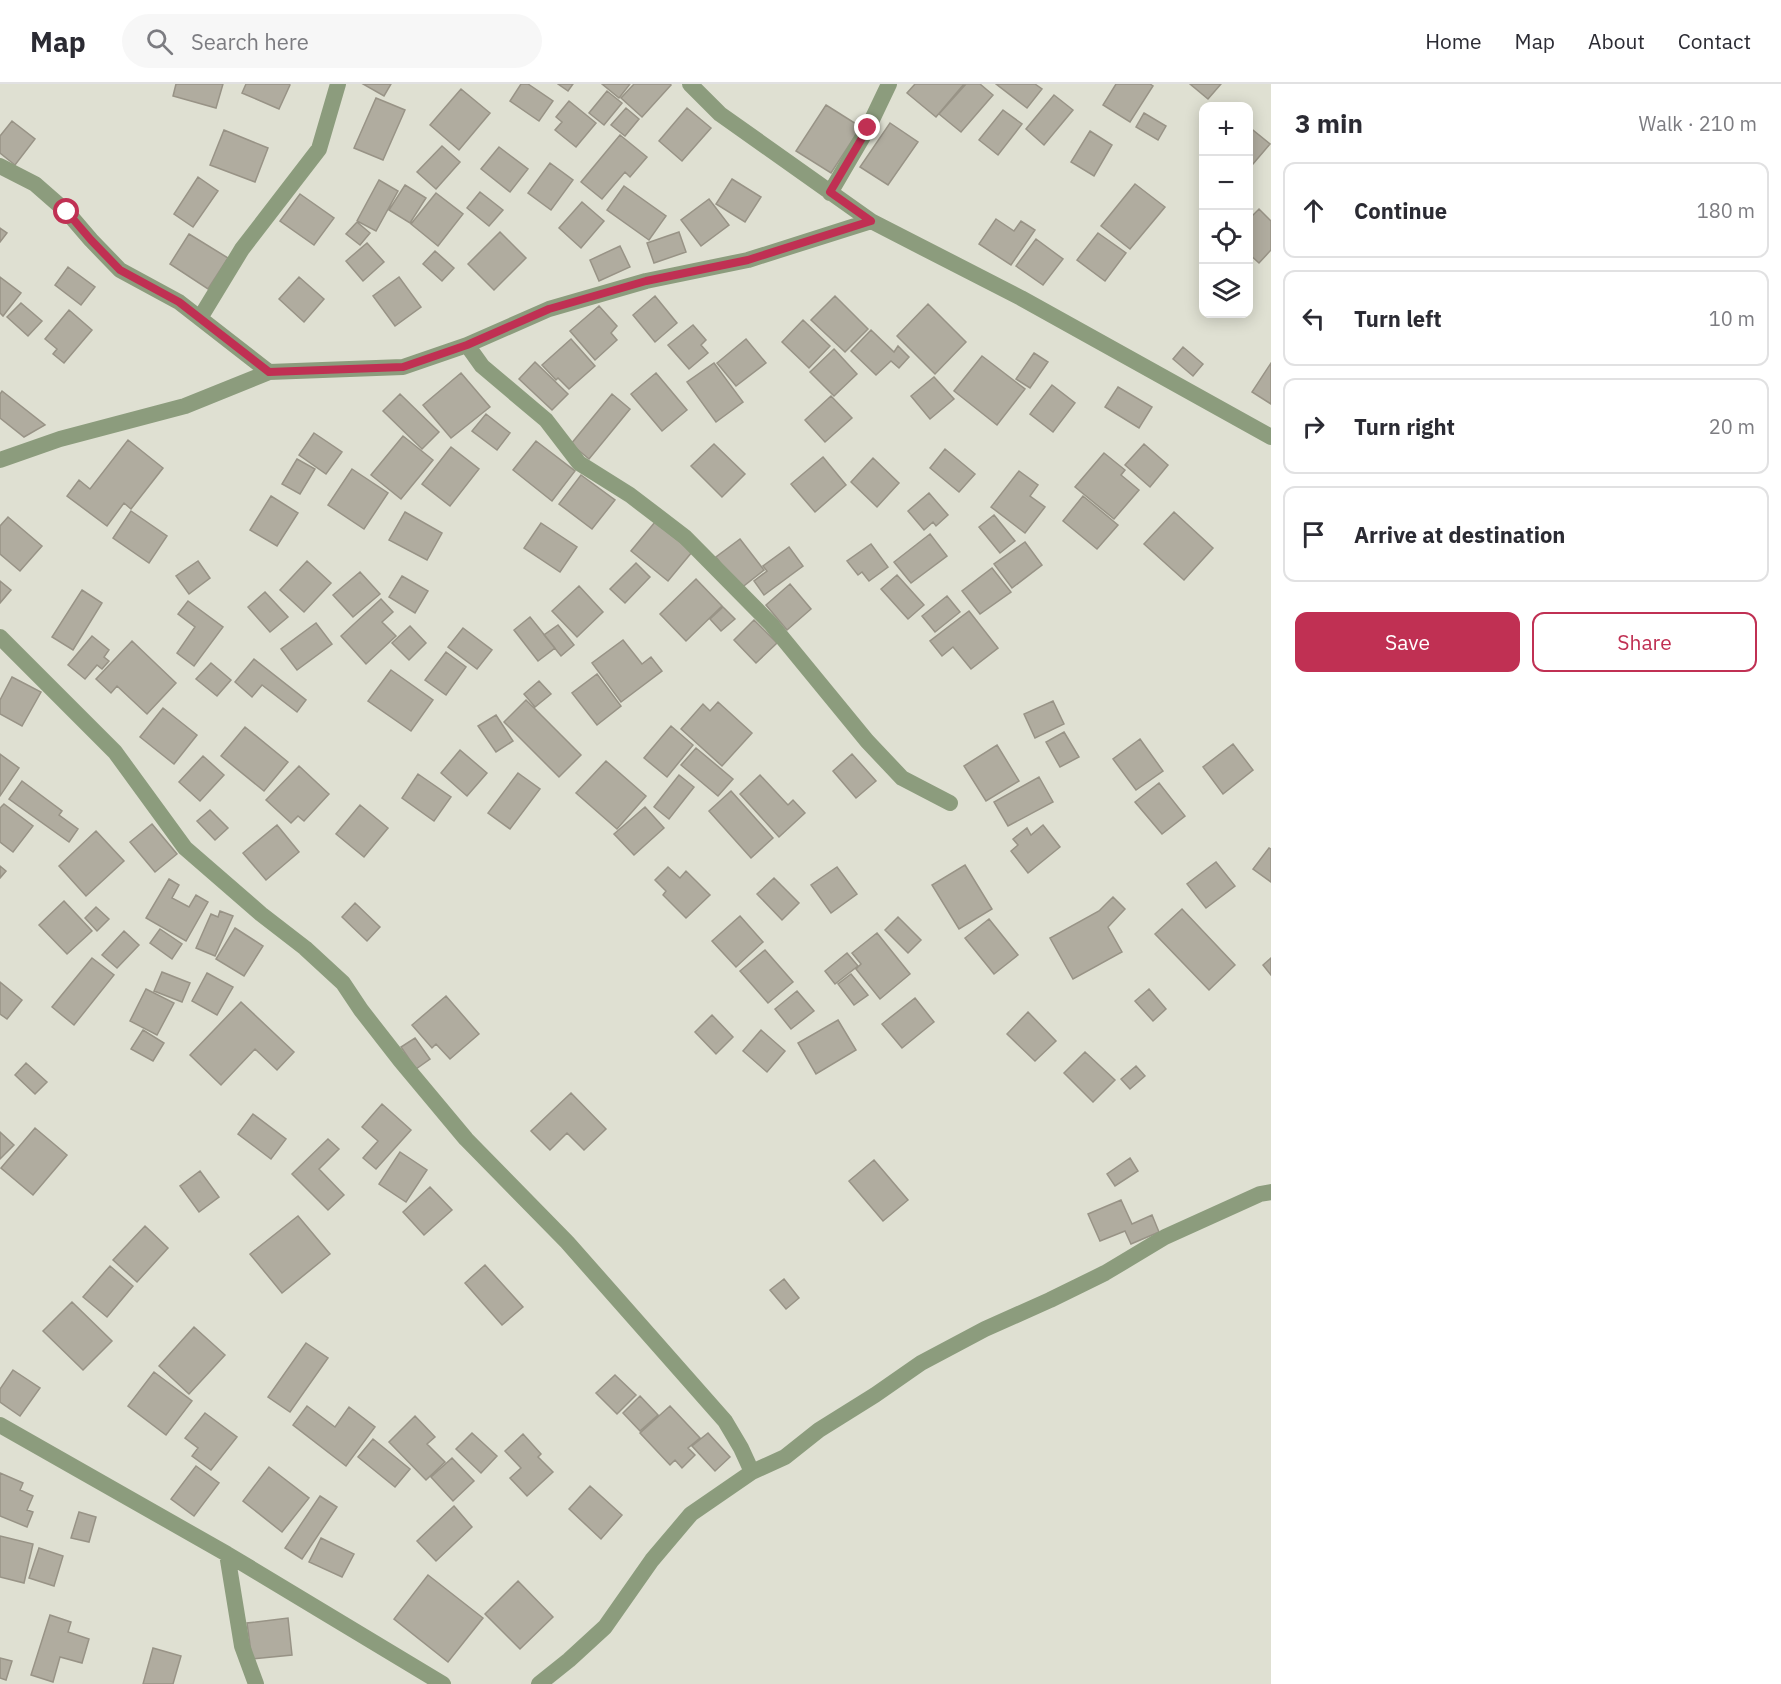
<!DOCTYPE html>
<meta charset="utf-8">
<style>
:root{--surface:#fff;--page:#f7f7f7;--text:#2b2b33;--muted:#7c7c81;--line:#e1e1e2;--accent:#c03053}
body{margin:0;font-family:"IBM Plex Sans",sans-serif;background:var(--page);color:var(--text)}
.controls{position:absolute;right:18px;top:18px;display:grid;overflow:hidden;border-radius:12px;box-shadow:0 3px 15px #0003}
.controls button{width:54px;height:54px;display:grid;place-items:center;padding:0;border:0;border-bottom:2px solid var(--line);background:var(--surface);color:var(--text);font:30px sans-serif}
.stop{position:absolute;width:18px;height:18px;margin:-14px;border:4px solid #c03053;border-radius:50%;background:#fff}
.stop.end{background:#c03053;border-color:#fff;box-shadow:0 2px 6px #0008}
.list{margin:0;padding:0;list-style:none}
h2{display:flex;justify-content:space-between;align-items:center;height:78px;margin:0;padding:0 24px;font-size:26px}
h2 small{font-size:20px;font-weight:400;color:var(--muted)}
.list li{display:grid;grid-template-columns:39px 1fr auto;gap:18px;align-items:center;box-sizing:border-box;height:96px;margin:0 12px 12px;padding:0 12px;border:2px solid var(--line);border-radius:12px}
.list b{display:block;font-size:22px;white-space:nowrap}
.list em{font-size:20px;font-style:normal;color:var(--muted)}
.actions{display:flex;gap:12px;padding:18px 24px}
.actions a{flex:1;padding:14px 0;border:2px solid var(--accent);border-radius:12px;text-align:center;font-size:21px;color:var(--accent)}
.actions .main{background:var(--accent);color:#fff}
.icon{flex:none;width:33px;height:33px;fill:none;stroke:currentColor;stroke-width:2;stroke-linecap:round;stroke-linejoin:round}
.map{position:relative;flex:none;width:1271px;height:1600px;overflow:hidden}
header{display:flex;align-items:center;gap:36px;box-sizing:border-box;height:84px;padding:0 30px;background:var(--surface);border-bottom:2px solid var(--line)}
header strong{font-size:28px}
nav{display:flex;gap:33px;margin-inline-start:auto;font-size:21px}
.search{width:420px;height:54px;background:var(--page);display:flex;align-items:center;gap:15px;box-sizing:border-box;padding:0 21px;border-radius:33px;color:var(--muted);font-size:22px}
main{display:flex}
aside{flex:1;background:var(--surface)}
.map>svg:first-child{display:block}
</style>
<header>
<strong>Map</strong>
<div class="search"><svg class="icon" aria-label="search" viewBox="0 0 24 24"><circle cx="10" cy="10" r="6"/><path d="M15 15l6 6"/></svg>Search here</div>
<nav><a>Home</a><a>Map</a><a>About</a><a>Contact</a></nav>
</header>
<main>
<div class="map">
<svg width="1271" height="1600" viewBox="0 0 1271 1600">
<rect width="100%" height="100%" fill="#dfe0d2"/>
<path fill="#b0ac9f" stroke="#989386" stroke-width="1.5" d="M176,0H223L216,24L173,12Z
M246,0H289L290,1L279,25L242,9Z
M363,0H391L384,12Z
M521,0H528L553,17L539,37L510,17Z
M558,0H573L568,7Z
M602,0H630L619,14Z
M634,0H670L671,1L642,33L621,14Z
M915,0H964L936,33L907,9Z
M966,0H980L993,11L961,48L939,30Z
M996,0H1035L1042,5L1027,24Z
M1116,0H1150L1153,2L1130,38L1103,21Z
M1190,0H1221L1208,15Z
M461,5L490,29L459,66L430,41Z
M607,7L622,19L604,41L589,29Z
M1054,11L1073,26L1044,61L1026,45Z
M376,14L405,26L383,76L354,64Z
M569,17L596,39L576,63L555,46L562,38L556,33Z
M826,21L861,43L831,89L796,67Z
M626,24L639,35L625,52L611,41Z
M687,24L711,44L682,77L659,57Z
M1003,26L1022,40L998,71L979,56Z
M1144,29L1166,42L1158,56L1136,43Z
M12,37L35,55L15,81L0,69V52Z
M890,39L918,58L888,101L860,83Z
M1248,42L1270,60L1253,80L1248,76Z
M224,46L268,64L255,98L210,81Z
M1090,47L1112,61L1094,92L1071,78Z
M620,51L647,73L630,93L625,88L602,115L581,98Z
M442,62L460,78L436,105L417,88Z
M499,63L528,85L510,108L481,85Z
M550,79L573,96L551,126L528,109Z
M198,93L218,107L193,143L174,130Z
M732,95L761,113L745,138L716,120Z
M379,96L398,107L376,147L357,137Z
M1135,100L1165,123L1130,165L1101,142Z
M405,101L426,114L410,139L389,126Z
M624,102L666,132L649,156L607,126Z
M480,108L503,126L489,142L467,124Z
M436,109L463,130L438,162L411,140Z
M300,110L334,134L314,161L280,137Z
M709,115L729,141L701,162L681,136Z
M582,118L604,137L581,164L559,144Z
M1259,125L1271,137V166L1259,179L1248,169V136Z
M996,135L1014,147L1021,137L1035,146L1011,181L979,160Z
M357,138L370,149L360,161L346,150Z
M0,144L7,149L0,158Z
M500,148L526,174L494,206L468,180Z
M679,148L686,168L654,179L647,159Z
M1098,149L1126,169L1105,197L1077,176Z
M189,150L228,174L208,205L170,180Z
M1036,155L1063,175L1043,201L1016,182Z
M367,159L384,178L363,197L346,177Z
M620,162L630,183L599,197L590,176Z
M435,167L454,184L442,197L423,180Z
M68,183L95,203L81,221L55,201Z
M0,193L21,209L3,232L0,229Z
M299,193L324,215L304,238L279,215Z
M399,193L421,223L395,242L373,212Z
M655,212L677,239L655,258L633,231Z
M835,212L868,245L845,268L811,236Z
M21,219L42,237L28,252L7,233Z
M928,220L966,258L935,290L897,252Z
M599,222L617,242L611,249L617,256L595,276L570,247Z
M69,226L92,246L64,279L53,270L57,265L45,255Z
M803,236L830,262L809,284L782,258Z
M693,241L706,256L701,261L708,269L689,285L668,261Z
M871,246L894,268L898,262L909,273L899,284L891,277L876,291L851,267Z
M571,255L595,282L569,305L558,294L556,296L542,281Z
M746,255L766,279L736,302L717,279Z
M1183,263L1203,280L1193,292L1173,275Z
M834,265L857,290L834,312L810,288Z
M1034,269L1048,278L1030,304L1016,295Z
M982,272L1025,305L997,341L954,307Z
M535,278L568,310L552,326L519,295Z
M714,279L743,318L716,338L687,298Z
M1271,279V320L1252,308Z
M461,289L490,323L451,354L423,321Z
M656,289L687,326L662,347L631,310Z
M934,293L954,315L930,335L911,312Z
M1052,301L1075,319L1053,348L1030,330Z
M1118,303L1152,323L1139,344L1105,323Z
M2,307L45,341L24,353L0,334V310Z
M400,310L439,348L422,365L383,327Z
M612,310L630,325L589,375L571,360Z
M831,312L852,334L825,358L805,336Z
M486,330L510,349L497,366L472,347Z
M314,349L342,368L326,390L299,371Z
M403,352L433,376L401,415L371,391Z
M128,356L163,384L131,425L124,419L107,442L67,412L79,396L90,405Z
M536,357L575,387L552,417L513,386Z
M714,360L745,390L722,413L691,382Z
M1144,360L1168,381L1150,403L1125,381Z
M451,363L479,385L450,422L422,400Z
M945,365L975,390L959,408L930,384Z
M1104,369L1125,386L1121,391L1139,406L1114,435L1075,403Z
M823,373L846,401L815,428L791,400Z
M873,374L899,399L877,423L851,398Z
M297,375L315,385L300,410L282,400Z
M352,385L388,409L364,445L328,421Z
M1019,387L1038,401L1030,412L1045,423L1025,449L991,423Z
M581,391L615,416L592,445L559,420Z
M929,409L948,431L936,442L933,438L924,446L908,427Z
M271,412L298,429L277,462L250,446Z
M1083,412L1118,441L1097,465L1063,437Z
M131,427L167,452L149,479L113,454Z
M405,428L442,449L427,476L389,456Z
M1174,428L1213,464L1184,496L1144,460Z
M994,431L1015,457L1000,469L979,443Z
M8,433L42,462L20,487L0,470V442Z
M655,438L692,468L668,497L631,467Z
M541,439L577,463L560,488L524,464Z
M930,450L947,472L911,499L894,478Z
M740,455L764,486L740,505L716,473Z
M1025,458L1042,481L1012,504L994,480Z
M871,460L888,483L869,497L862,488L858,491L847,477Z
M789,463L803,482L764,511L754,497L767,487L763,482Z
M198,477L210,494L189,510L176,492Z
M307,477L331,499L304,528L280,506Z
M636,479L650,493L625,519L610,505Z
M992,484L1011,508L980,530L962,507Z
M360,488L380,510L353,533L333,511Z
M897,491L924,521L908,535L881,505Z
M402,492L428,507L415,529L389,513Z
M696,495L722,522L686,557L660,530Z
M0,497L11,506L0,519Z
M790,500L811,525L787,546L766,521Z
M579,502L603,528L577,553L552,527Z
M82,506L102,519L73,566L52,553Z
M265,508L288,533L270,548L248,523Z
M947,512L960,528L935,548L922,532Z
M381,515L393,528L382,538L396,552L366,580L341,552Z
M188,517L223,543L194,582L177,569L195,543L178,530Z
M723,523L735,535L721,547L710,535Z
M969,527L998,564L971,585L953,563L942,572L930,557Z
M530,533L555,564L538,577L514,546Z
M754,536L777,559L756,579L734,556Z
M316,539L332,560L297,586L281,565Z
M558,541L574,561L561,572L544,551Z
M410,542L426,559L409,576L392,559Z
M463,544L492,566L477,585L448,563Z
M92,552L109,566L104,573L109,577L102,585L97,581L85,595L68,581Z
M623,556L642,580L651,573L662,587L621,618L592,579Z
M132,557L176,599L147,630L117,602L111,609L96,595Z
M446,568L466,583L446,611L425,596Z
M254,575L306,616L297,628L262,601L252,613L235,598Z
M211,579L231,596L217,612L196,595Z
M391,586L433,616L411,647L368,617Z
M597,590L621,622L597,641L572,609Z
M12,593L41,608L22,642L0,630V616Z
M539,597L551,610L535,623L524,610Z
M526,616L581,671L559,693L504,638Z
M1053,617L1064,640L1035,654L1024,630Z
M718,618L752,649L722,682L681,645L703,620L710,627Z
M163,624L197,651L174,680L140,653Z
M496,631L513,657L496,668L478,642Z
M671,642L693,661L667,693L644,674Z
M245,643L288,678L264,707L221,672Z
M1064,648L1079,673L1060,683L1046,658Z
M1140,655L1163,687L1136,706L1113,675Z
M1233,660L1253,686L1223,710L1203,683Z
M997,661L1019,697L986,717L964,682Z
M696,664L733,695L718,712L681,681Z
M460,666L487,689L467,712L441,689Z
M0,670L19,684L0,712Z
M852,670L876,697L856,714L833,687Z
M203,672L224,691L200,717L179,698Z
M606,677L646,712L617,745L576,709Z
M299,682L329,710L304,737L298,732L291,739L266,716Z
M518,689L540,705L510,745L488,729Z
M418,690L451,713L434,737L402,714Z
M679,691L694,703L669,735L654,723Z
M760,691L788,721L793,716L805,729L779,753L740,710Z
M1039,693L1053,718L1008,742L994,718Z
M22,697L62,727L59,731L78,745L69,758L9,715Z
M1159,699L1185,732L1162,750L1135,718Z
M731,707L773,754L751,774L709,727Z
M4,720L33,742L13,768L0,758V724Z
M360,721L388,744L364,773L336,750Z
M645,723L664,744L634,771L614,750Z
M210,726L228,744L215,756L197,737Z
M152,740L177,770L155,788L130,758Z
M277,741L299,768L266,796L243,769Z
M1043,741L1060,763L1028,789L1011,767L1018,761L1013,755L1027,744L1031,751Z
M96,747L124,777L86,812L59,782Z
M1269,764L1271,765V798L1253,785Z
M1216,778L1235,802L1206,824L1187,800Z
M965,781L992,825L959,845L932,801Z
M0,782L6,787L0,794Z
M668,783L680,794L686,787L710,811L686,834L663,811L666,807L655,796Z
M837,783L857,810L831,829L811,801Z
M774,794L799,819L782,836L757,810Z
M169,795L179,801L172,814L189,823L196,811L208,818L186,857L146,834Z
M1113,813L1125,825L1108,843L1122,868L1073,895L1050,854L1099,827Z
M64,817L92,847L67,870L39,841Z
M355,819L380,843L367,857L342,833Z
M96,823L109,835L97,847L85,834Z
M1182,825L1235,881L1209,906L1155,850Z
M220,827L233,832L215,872L196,864L211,830L218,833Z
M740,832L763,858L736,883L712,857Z
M898,833L921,856L908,869L885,846Z
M989,835L1018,871L994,890L965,854Z
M235,844L263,862L244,892L216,875Z
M160,845L182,860L172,875L150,859Z
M124,847L139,861L117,884L102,871Z
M877,849L910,890L880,915L856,885L861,880L852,869Z
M765,866L793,898L768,919L740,887Z
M847,869L858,882L835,900L825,887Z
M92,874L114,891L74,941L52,923Z
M1271,874V891L1263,881Z
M162,888L190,899L182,918L154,907Z
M207,889L233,903L217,931L192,917Z
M851,890L868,911L854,921L838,900Z
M0,898L22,916L7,935L0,930Z
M146,905L174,919L157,951L130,937Z
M1149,905L1166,925L1153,937L1135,917Z
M797,907L814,927L791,945L775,925Z
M446,912L479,950L450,975L436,960L432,964L412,941Z
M915,914L934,938L902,964L882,940Z
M241,918L294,968L277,986L255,965L221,1001L190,971Z
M1028,928L1056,957L1035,977L1007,950Z
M712,931L733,953L716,970L695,948Z
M838,936L856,966L816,990L798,959Z
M143,946L164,959L153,977L131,965Z
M761,946L785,967L767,988L743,967Z
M415,954L430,975L416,985L401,963Z
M1085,968L1115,996L1093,1018L1064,989Z
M26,979L47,998L35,1010L15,991Z
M1136,982L1145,992L1130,1005L1121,995Z
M571,1009L606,1045L584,1066L567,1049L550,1066L531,1047Z
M382,1020L411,1046L376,1085L363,1074L378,1057L362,1043Z
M253,1030L286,1055L271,1075L238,1050Z
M35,1044L67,1071L33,1111L1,1084Z
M0,1048L14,1061L0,1075Z
M328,1055L339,1065L319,1085L344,1111L328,1126L292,1090Z
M400,1068L427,1086L406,1118L379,1100Z
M1130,1074L1138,1087L1115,1102L1107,1090Z
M874,1076L908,1116L883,1137L849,1097Z
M200,1087L219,1113L199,1128L180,1102Z
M430,1103L452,1126L424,1151L403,1128Z
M1121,1116L1132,1140L1152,1131L1159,1148L1131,1160L1125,1147L1100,1157L1088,1130Z
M298,1132L330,1170L282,1209L250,1170Z
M145,1142L168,1164L137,1198L113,1176Z
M485,1181L523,1223L502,1241L465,1199Z
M110,1182L133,1202L107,1233L83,1213Z
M784,1195L799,1214L786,1225L770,1206Z
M72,1218L112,1257L83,1286L43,1247Z
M194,1243L225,1271L189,1310L159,1282Z
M306,1259L328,1274L290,1328L268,1313Z
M13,1286L40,1304L20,1332L0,1318V1305Z
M154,1288L192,1317L166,1351L128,1322Z
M615,1291L636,1311L617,1330L596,1309Z
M640,1312L658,1331L640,1347L623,1329Z
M307,1322L335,1343L349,1323L375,1343L346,1382L293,1341Z
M670,1322L700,1354L688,1364L695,1371L682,1384L675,1376L670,1381L640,1349Z
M205,1329L237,1353L211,1386L192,1372L198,1364L185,1354Z
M415,1332L435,1353L427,1360L445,1378L426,1396L389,1358Z
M472,1349L497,1372L481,1389L456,1365Z
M708,1349L730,1373L715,1387L692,1362Z
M523,1350L541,1370L538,1373L553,1388L527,1412L510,1394L521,1384L505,1367Z
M373,1355L410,1385L395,1403L358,1373Z
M452,1374L474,1397L453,1417L431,1393Z
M196,1382L219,1399L194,1432L171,1415Z
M269,1383L309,1414L282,1448L243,1417Z
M0,1389L23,1399L20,1406L33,1412L27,1426L33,1428L27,1443L0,1432Z
M590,1402L622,1431L601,1455L569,1425Z
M320,1412L337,1423L302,1475L285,1464Z
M454,1422L472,1443L436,1477L417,1457Z
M79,1428L96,1433L89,1458L71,1454Z
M0,1452L33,1460L24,1499L0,1493Z
M321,1454L354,1470L342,1493L309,1478Z
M39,1464L63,1472L54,1502L29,1494Z
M428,1491L483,1534L448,1578L394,1535Z
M518,1497L553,1533L520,1565L485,1530Z
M50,1531L71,1538L68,1548L89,1555L82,1579L60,1573L53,1598L31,1591Z
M288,1534L292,1571L252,1575L247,1539Z
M153,1564L181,1572L173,1600H143Z
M0,1574L12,1577L6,1596L0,1594Z"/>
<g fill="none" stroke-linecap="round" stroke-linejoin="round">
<path stroke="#8c9c7d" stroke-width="16" d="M690,0L720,30L871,137L1021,214L1271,353
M0,82L35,100L67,128L91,156L120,186L179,218L269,288
M830,109L868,44L889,0
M200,234L242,165L319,65L338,0
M467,261L482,282L546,336L579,379L630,411L685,453L771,540L867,657L902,694L950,719
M0,376L60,355L185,322L269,288L403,283L467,261L549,225L646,197L748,176L871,137
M0,553L115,668L185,764L261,830L305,864L343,899L361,926L400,976L466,1055L567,1158L725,1337L741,1364L752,1388
M0,1341L227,1470L443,1600
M227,1470L242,1562L256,1600
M539,1600L569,1576L605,1543L652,1476L691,1430L752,1388L785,1373L819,1346L875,1311L921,1279L985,1245L1050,1216L1105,1189L1165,1153L1260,1110L1271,1108"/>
</g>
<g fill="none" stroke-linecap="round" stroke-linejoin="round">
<path stroke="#c03053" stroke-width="8" d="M67,128L91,156L120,186L179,218L269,288L403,283L467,261L549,225L646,197L748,176L871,137L830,108L868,44"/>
</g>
</svg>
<div class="controls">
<button>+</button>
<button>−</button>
<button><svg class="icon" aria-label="locate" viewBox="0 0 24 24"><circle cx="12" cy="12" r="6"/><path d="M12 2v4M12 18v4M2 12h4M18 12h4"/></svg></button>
<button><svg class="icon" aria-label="layers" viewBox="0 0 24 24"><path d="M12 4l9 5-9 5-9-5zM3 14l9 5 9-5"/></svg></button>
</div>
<div class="stop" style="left:67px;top:128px"></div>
<div class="stop end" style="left:868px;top:44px"></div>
</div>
<aside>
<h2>3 min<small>Walk · 210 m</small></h2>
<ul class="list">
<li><svg class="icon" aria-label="ahead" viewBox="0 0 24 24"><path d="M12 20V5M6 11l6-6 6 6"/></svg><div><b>Continue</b></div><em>180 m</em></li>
<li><svg class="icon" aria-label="left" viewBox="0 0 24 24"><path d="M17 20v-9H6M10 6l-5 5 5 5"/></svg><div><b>Turn left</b></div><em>10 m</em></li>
<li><svg class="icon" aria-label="right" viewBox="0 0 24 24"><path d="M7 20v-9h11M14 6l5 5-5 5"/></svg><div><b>Turn right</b></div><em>20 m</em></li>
<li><svg class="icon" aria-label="arrive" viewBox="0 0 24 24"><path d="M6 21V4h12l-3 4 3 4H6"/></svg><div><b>Arrive at destination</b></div></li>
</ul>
<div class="actions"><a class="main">Save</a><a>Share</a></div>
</aside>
</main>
